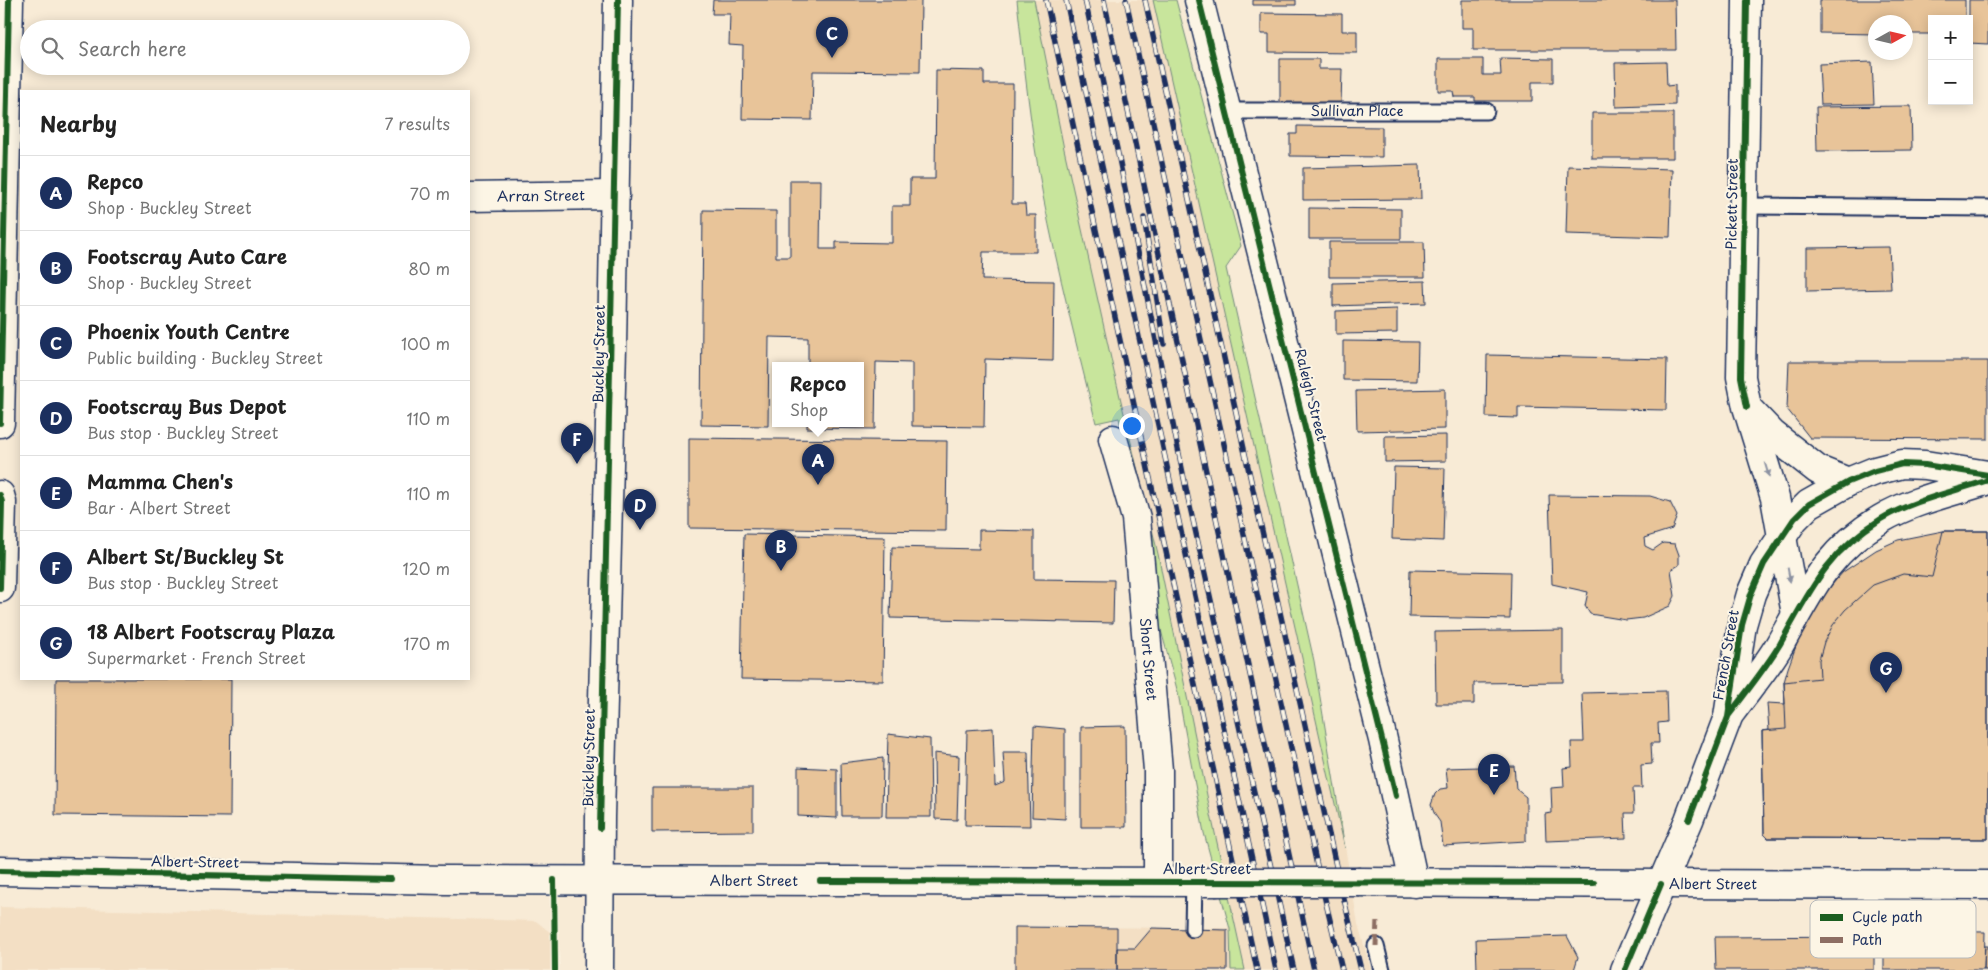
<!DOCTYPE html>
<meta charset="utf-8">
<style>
:root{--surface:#fff;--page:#f6f6f6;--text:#222;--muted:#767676;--line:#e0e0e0;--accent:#1b2f5e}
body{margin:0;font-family:"Playpen Sans",sans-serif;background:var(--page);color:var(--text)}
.controls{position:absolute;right:15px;top:15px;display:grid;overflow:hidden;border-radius:0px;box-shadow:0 2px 12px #0003}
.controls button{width:45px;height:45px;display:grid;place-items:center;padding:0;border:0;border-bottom:1px solid var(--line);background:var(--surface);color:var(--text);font:25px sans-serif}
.compass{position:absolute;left:1868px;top:15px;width:45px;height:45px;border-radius:50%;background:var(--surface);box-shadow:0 2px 12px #0003;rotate:82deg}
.you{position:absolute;left:1131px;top:425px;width:18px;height:18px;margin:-12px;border:4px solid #fff;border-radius:50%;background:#1a73e8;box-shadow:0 0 0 8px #1a73e833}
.badge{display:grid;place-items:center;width:32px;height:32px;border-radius:50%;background:var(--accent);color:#fff;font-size:16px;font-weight:700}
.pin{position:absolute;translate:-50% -41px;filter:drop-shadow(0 1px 2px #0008)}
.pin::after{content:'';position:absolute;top:26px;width:18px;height:15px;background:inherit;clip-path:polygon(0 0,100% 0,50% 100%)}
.popup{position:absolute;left:772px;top:362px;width:92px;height:65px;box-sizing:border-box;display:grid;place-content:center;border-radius:0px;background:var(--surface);filter:drop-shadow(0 1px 4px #0005);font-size:16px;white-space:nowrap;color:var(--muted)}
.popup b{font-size:19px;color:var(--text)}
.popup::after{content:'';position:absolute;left:50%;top:100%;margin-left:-10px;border:10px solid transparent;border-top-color:var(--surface)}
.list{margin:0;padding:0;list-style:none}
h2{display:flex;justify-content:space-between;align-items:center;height:65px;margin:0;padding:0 20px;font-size:21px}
h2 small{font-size:16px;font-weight:400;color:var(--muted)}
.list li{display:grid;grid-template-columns:32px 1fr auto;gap:15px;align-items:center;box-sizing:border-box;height:75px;padding:0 20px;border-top:1px solid var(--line)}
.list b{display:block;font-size:19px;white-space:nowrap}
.list p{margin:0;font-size:16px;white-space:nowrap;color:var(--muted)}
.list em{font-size:16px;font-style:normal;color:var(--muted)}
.icon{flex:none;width:28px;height:28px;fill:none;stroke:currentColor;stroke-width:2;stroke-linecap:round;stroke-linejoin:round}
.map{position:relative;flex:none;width:1988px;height:970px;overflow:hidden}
.search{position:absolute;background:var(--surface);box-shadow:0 2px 12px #0003;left:20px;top:20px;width:450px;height:55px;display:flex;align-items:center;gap:12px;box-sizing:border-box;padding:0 18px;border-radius:28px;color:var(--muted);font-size:19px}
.panel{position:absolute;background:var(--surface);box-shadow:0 2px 12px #0003;left:20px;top:90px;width:450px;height:590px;border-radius:0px}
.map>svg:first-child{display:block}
</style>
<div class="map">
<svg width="1988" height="970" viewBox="0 0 1988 970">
<rect width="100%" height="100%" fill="#f8ebd6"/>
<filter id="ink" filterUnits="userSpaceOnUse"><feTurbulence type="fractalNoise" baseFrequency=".02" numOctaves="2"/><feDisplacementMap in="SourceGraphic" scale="10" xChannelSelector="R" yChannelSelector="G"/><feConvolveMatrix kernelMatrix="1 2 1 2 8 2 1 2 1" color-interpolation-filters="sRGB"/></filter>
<g filter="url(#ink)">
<path fill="#f3dfc4" d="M1017,0H1176L1241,246L1226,268L1314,661L1358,924L1371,970H1014L1015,927L1230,928L1204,833L1144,523L1119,418L1096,423L1063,290L1043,195L1029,109Z
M0,907L536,921L557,938V970H0Z"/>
<path fill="#c8e59c" stroke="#728a7d" d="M1017,0H1034L1064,149L1114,372L1158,554L1211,815L1245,970H1231L1230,929L1204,833L1178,693L1152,597L1144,523L1119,418L1096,423C1077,347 1058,272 1043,196C1031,131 1024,66 1017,0Z
M1153,0H1176L1241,246L1226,268L1314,661L1345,848Z"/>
<path fill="#e8c499" stroke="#1b2f5e" d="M713,0H921L920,72L813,71L812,120L742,119L743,46L729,45L730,14H712Z
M1253,0H1296V5H1253Z
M1462,0H1675L1676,50H1473V28H1462Z
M1820,0H1965V19H1932V34H1906V22H1876V34L1820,33Z
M1969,0H1988V44L1969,43Z
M1261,13L1342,14V31H1357V53L1269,52V34H1261Z
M1500,58L1553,59V82H1532V101H1475V97H1454L1453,91H1438V59H1483V75H1501Z
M1280,59H1319V69H1342L1341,104L1280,103Z
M1666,62L1667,86L1675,85V105L1616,107L1615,63Z
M1872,62L1874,104L1821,105L1819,64Z
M936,70L984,71V84H1013L1012,204H1025L1026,215H1036V252H983L982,280L1054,281L1053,361L985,359L984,427L912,426V363L876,362L875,429L807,428V424H860V366H808V338L769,337L768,426L701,425L703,210L776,211V257H790V180H821L820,249H836V242L892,243V206H910V179H935Z
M1911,106L1912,150L1817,151L1816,107Z
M1592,113H1673V158H1592Z
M1297,126L1382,127V157L1290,156V134H1297Z
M1420,165L1421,199L1303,200V168Z
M1568,166L1672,169L1670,237L1566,234Z
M1309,208L1401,209V239H1309Z
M1329,242H1424L1425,277H1329Z
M1889,247L1891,289L1807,291V248Z
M1425,281L1426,303L1333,306V283Z
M1397,309V333L1336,334V311Z
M1343,341L1418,342L1417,381L1343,380Z
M1487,355L1667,359L1666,410L1518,407V418L1486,417Z
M1789,361H1988V439L1810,438L1787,409Z
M1445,389V429L1357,431L1356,391Z
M1446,435V461L1385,462V436Z
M689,438L947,441L946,531L689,528Z
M1394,467L1445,468L1443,541L1392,539Z
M1549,495L1650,496L1670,502L1677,516L1672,529L1644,538L1645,546L1653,550L1663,543L1675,544L1679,555V565L1671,570L1675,596L1670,606L1643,618L1626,620L1590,614L1585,606L1588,592L1552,584Z
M979,530L1034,531V579L1114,580L1113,623L890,618L892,547L979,549Z
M1943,531H1988V839L1768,838L1764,834L1762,731L1786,729L1784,682L1820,678L1819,660L1824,642L1833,625L1845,610L1873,585L1903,574L1932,577Z
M1943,531H1988V839L1768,838L1764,834L1762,731L1769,730L1767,703L1785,704L1784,682L1788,668L1804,624L1816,603L1843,572L1876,550L1898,540Z
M744,534L885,537L883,681L741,679Z
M1410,570L1511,572L1510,619L1409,617Z
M1563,630V682L1474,683V704H1436L1435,632Z
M56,679H231L230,817L55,815Z
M1666,691L1667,722L1658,723L1659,743H1651L1652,764L1641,765L1642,788H1633L1634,813H1625L1626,838L1546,841L1545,814L1552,813L1551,788L1564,787L1563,768L1572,767L1571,742H1584L1582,693Z
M1034,726L1065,729V819L1032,817Z
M1125,726L1126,827H1081V727Z
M993,728L995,786L1005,782L1003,752H1028L1030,826L965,825L967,730Z
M888,734L930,739L931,817H886Z
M934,753L959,756L957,820L935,819Z
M883,758L882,816H842L841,763Z
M1514,766L1516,789L1526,797V841L1443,846L1440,822L1435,815L1431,805L1435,794L1440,789L1448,788L1446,768Z
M798,767L837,769V818L798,816Z
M652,788H753V831L652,832Z
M1015,927L1117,928V970H1015Z
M1152,928L1227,930V970H1117V948H1135Z
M1884,931L1985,932L1984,970H1884Z
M1567,936L1578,957L1574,970H1477L1476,939Z
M1874,936V970H1716L1715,937Z
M1985,946H1988V970H1984Z"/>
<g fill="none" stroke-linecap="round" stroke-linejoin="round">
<g stroke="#1b2f5e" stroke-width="19">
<g id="service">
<path id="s1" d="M1227,111H1486"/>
<path d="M1744,206L1988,208"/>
<path d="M1193,929L1194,881"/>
<path d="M1376,946L1382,970"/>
</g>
</g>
<g stroke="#1b2f5e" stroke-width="31">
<g id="minor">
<path d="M1199,0L1383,740L1414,883"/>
<path d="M1747,0L1741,377L1747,407L1775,498L1796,614"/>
<path id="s2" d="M469,197L615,195"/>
<path d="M1751,412L1772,434L1818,470L1848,482"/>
<path d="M0,423L9,0"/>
<path id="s3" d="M1113,439L1136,518L1158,770V881"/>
<path d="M0,495L2,502L0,588"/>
<path id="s4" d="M1661,884L1988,885"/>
</g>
</g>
<g stroke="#1b2f5e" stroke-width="31">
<g id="tertiary">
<path d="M1731,712C1747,690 1766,668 1780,644C1810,591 1826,552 1881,519C1913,500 1953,492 1988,480"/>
<path id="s5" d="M0,871L445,880L1215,882"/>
<path d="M1360,882L1661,884"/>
<path d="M1625,970L1689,820L1728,717L1742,625L1751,594L1764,564L1794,519L1809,504L1848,482L1875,471L1902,464L1925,465L1988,475"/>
</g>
</g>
<g stroke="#1b2f5e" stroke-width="31">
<path id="primary" d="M599,970L600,817L612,347L618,0"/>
</g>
<use href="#service" stroke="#fcf5e5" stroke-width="15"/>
<use href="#minor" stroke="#fcf5e5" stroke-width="28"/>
<use href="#tertiary" stroke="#fcf5e5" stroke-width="28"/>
<use href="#primary" stroke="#fcf5e5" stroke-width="28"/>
<g stroke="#1b2f5e" stroke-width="5.5">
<path id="rail" d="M1046,0L1257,970
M1066,0L1276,970
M1085,0L1117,149L1188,498L1294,970
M1104,0L1314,970
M1126,0L1318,870L1342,970
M1145,0L1336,866L1361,970
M1144,218L1164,344"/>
</g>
<use href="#rail" stroke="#fcf5e5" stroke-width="4" stroke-dasharray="11" stroke-linecap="butt"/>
<g stroke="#1b2f5e" stroke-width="31" stroke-linecap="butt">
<path id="tertiary-bridge" d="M1215,882H1360"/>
</g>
<use href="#tertiary-bridge" stroke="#fcf5e5" stroke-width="28"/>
<path stroke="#8d6e63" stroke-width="5" stroke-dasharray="10 5" stroke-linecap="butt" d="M1376,946L1377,917"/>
<g stroke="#fcf5e5" stroke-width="9">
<path id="cycleway" d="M1199,0L1396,796
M1747,0L1741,377L1747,407
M0,423L9,0
M0,495L2,502L0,588
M1729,715C1746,692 1765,669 1780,644C1810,591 1826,553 1881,519C1913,500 1953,492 1988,480
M1689,820L1728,717L1742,625L1751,594L1764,564L1794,519L1809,504L1848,482L1875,471L1902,464L1925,465L1988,475
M600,828L618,0
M0,871L390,879
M554,880L555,970
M820,881L1594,883
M1625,970L1661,884"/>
</g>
<use href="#cycleway" stroke="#1b5e20" stroke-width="6"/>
</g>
<defs><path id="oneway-solid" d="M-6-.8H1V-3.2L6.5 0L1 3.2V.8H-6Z" transform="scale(1.25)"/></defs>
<g fill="#8c92a2">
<use href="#oneway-solid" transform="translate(1767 470) rotate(73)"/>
<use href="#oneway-solid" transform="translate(1789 575) rotate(80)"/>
</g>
</g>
<g text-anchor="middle" stroke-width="4" stroke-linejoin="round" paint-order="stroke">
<g font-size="14" fill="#1b2f5e" stroke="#fcf5e5">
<text dy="5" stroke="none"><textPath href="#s1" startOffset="130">Sullivan Place</textPath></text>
<text dy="5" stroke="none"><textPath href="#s2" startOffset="72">Arran Street</textPath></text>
<text transform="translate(1732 204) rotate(-89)" y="5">Pickett Street</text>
<text transform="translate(599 354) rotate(-89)" y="5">Buckley Street</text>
<text transform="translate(1311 395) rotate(76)" y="5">Raleigh Street</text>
<text transform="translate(1726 655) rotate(-80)" y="5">French Street</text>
<text dy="5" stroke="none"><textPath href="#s3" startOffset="224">Short Street</textPath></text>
<text transform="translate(589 758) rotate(-89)" y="5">Buckley Street</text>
<text transform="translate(195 862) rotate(1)" y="5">Albert Street</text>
<text x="1207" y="874">Albert Street</text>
<text dy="5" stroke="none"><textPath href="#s5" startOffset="754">Albert Street</textPath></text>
<text dy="5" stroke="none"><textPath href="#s4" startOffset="52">Albert Street</textPath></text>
</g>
</g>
<rect x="1810" y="900" width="166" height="58" rx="8" fill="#fcf5e5" stroke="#b8babc" stroke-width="1"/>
<rect x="1820" y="914" width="23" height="7" fill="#1b5e20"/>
<rect x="1820" y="937" width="23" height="6" fill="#8d6e63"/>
<g font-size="14" fill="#1b2f5e">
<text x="1852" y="922">Cycle path</text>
<text x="1852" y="945">Path</text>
</g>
</svg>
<div class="controls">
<button>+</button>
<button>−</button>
</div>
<svg class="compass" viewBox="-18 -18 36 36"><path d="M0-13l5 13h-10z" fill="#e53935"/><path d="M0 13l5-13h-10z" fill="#767676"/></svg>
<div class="you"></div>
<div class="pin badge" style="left:818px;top:485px">A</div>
<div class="popup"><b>Repco</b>Shop</div>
<div class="pin badge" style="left:781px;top:571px">B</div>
<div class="pin badge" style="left:832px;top:58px">C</div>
<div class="pin badge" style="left:640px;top:530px">D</div>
<div class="pin badge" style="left:1494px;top:795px">E</div>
<div class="pin badge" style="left:577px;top:464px">F</div>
<div class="pin badge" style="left:1886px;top:693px">G</div>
<div class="search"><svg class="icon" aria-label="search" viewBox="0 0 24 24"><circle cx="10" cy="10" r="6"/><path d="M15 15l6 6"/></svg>Search here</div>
<section class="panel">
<h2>Nearby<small>7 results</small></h2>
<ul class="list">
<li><span class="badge">A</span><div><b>Repco</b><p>Shop · Buckley Street</p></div><em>70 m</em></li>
<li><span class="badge">B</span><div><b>Footscray Auto Care</b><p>Shop · Buckley Street</p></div><em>80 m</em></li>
<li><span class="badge">C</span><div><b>Phoenix Youth Centre</b><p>Public building · Buckley Street</p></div><em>100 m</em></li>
<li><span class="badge">D</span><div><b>Footscray Bus Depot</b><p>Bus stop · Buckley Street</p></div><em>110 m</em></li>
<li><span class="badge">E</span><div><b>Mamma Chen's</b><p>Bar · Albert Street</p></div><em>110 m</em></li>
<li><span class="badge">F</span><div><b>Albert St/Buckley St</b><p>Bus stop · Buckley Street</p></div><em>120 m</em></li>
<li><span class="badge">G</span><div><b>18 Albert Footscray Plaza</b><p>Supermarket · French Street</p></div><em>170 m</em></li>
</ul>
</section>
</div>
